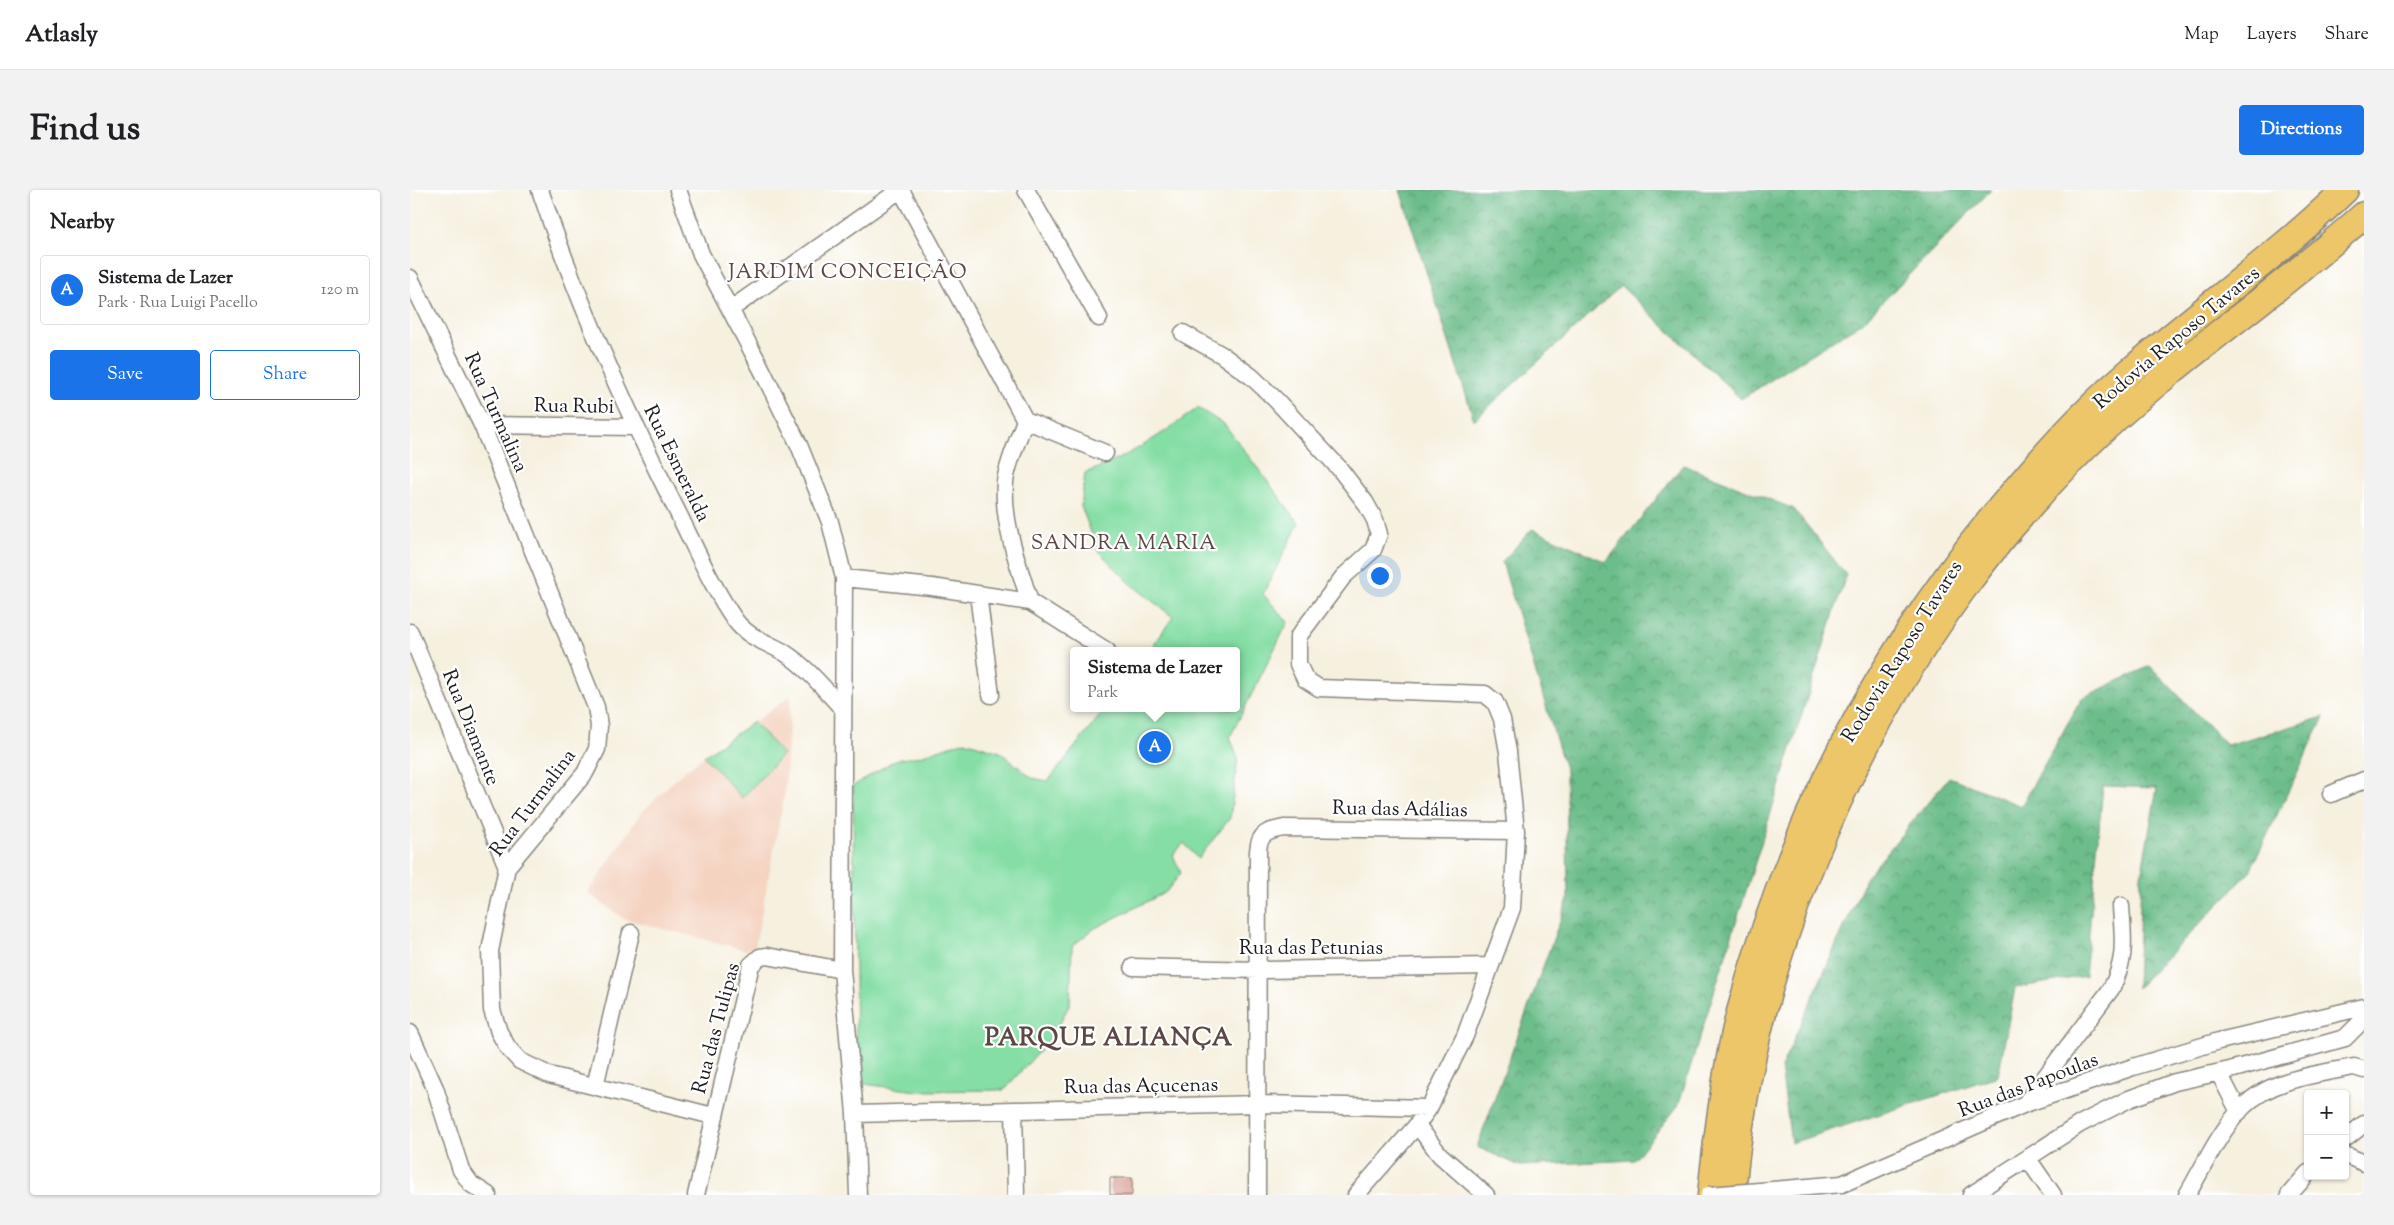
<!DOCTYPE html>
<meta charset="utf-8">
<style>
:root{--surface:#fff;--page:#f2f2f2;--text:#202124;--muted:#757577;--line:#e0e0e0;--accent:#1a73e8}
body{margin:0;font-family:"Sorts Mill Goudy",serif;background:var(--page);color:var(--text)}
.controls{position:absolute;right:15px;bottom:15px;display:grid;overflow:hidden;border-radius:5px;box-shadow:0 1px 4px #0004}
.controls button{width:45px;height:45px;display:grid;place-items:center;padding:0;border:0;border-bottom:1px solid var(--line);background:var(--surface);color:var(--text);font:25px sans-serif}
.you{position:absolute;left:969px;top:385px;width:18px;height:18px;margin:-12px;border:4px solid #fff;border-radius:50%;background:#1a73e8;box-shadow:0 0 0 8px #1a73e833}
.badge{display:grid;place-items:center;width:32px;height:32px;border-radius:50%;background:var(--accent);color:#fff;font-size:16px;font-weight:700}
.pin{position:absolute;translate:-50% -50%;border:2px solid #fff;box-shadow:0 1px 5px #0006}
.popup{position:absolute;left:660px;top:457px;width:170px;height:65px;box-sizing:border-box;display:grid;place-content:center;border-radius:5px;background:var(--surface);filter:drop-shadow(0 1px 4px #0005);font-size:16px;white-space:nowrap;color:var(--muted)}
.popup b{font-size:19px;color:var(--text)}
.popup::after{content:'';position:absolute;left:50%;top:100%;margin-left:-10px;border:10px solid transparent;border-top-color:var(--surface)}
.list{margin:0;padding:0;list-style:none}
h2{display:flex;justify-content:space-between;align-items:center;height:65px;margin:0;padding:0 20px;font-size:21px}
h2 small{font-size:16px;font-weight:400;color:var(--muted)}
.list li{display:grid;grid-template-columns:32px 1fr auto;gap:15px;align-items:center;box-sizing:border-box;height:70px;margin:0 10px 10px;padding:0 10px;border:1px solid var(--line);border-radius:5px}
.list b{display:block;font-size:19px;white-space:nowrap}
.list p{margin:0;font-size:16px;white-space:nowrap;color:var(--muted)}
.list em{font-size:16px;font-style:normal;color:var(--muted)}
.actions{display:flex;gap:10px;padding:15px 20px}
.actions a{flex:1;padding:11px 0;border:1px solid var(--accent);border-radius:5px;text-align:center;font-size:18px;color:var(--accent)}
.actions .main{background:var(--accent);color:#fff}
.map{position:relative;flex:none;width:1954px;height:1005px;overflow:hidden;border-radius:5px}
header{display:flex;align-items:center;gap:30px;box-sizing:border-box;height:70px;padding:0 25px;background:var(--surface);border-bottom:1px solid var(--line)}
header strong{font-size:24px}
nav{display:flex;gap:28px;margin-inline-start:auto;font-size:18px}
.intro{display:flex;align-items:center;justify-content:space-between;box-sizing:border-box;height:120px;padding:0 30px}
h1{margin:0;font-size:35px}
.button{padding:12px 22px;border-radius:5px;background:var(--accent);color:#fff;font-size:18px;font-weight:700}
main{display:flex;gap:30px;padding:0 30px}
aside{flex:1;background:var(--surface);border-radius:5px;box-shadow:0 1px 4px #0004}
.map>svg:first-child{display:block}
</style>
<header>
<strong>Atlasly</strong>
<nav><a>Map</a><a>Layers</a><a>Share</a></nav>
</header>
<div class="intro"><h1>Find us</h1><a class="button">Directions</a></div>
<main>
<aside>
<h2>Nearby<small></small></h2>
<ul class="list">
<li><span class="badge">A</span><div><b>Sistema de Lazer</b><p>Park · Rua Luigi Pacello</p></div><em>120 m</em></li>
</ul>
<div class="actions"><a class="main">Save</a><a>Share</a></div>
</aside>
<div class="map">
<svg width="1954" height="1005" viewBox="0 0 1954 1005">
<defs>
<pattern id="forest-crowns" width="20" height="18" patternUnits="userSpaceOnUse" patternTransform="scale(1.25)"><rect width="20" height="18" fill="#6cbd8a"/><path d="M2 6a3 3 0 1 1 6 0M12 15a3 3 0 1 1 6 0" fill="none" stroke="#589970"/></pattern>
</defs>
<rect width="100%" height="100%" fill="#fff"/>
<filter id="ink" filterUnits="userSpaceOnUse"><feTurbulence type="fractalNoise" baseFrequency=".02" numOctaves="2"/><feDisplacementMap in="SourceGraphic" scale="10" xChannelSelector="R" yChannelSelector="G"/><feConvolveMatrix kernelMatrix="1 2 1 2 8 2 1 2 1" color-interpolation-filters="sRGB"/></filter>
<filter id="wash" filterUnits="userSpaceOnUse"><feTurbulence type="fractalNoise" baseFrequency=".0096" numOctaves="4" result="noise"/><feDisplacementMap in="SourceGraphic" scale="20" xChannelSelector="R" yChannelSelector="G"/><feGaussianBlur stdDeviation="1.12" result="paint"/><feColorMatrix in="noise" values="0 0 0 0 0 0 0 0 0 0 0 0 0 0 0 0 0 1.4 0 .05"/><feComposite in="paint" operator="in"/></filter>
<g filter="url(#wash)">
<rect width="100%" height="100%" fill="#f6f0df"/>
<path fill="#f4d3c0" d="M381,506L375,602L344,762L214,729L178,703L230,624L274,581Z"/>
<path fill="url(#forest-crowns)" stroke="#446c53" d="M990,0H1581L1453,132L1331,209L1211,96L1064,230Z
M1273,275L1384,319L1436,385L1268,916L1224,970L1110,976L1067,957L1158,709L1156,582L1092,372L1122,339L1196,372Z
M1740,476L1817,555L1914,527L1839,683L1727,798L1731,686L1747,598L1693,596L1675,786L1605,798L1588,886L1381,953L1371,878L1456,688L1539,587L1611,616L1672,508Z"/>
<path fill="#85dea4" stroke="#507d60" d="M788,218L815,235L889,333L853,404L878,432L820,547L828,568L820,628L788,669L774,653L763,665L771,683L756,702L685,738L662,756L660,814L642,847L594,900L507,901L454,894L446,870L443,596L485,570L510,566L555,551L590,562L622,588L638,591L696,518H826V461H739L763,427L722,395L688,361L671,316L675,283C718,268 752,244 788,218Z
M343,532L373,564L332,608L294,566Z"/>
<g id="blocks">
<path fill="#d5978c" d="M700,988H722V1005H700Z"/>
</g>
</g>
<g filter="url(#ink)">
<use href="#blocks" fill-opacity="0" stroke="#89867e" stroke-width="1"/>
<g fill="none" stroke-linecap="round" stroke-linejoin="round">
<g stroke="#89867e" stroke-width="19">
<path id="minor" d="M130,0C166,108 212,211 263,313C283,352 300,394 325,430C338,448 357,452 375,463C397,477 414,499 432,518
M268,0L291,64L351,178L389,255L420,332L434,388L432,780L445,924L448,1005
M491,0L615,230L695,263
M616,0L689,128
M0,88L72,235L186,517L189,536L187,559L175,583L97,677L80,761L82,820L89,842L98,858L110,871L139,885L303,926
M321,119L490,0
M773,143L812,165L842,187L866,210L929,278L955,312L965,330L969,344L963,360L933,387L888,447V474L895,489L909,498L1075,504L1085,512L1092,529L1098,562L1106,641L1102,718L1055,846L1019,918L1007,935L946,1005
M615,230C609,248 597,274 595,292C592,332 608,374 620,412L697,461
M72,235L225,237
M434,388L522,397L620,412
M568,404L581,505
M0,442L97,677
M1921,604L1954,590
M723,777L849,780L1080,776
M0,843L25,898L51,980L61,994L78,1005
M1809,883L1829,922
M185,896L221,743
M1615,914L1701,799C1717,768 1713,750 1711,716
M604,920L606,1005
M445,924L849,914L1019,918
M1007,935L1030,965L1076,1005
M1935,949L1954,934
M1935,965L1954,973
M1618,969L1643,1005
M1375,999L1432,994L1615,914L1723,877L1809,851L1954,817
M286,1005L341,775L350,767L357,766L432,780
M847,1005L848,661C849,643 858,641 874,638L1106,641
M1561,1005L1670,934L1719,909L1765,892L1820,880L1935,848L1951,832L1954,826
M1777,1005C1794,976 1809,942 1833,917C1860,889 1907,884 1944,877L1954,880
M1879,1005L1898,983"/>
</g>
<g stroke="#89867e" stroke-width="29">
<path id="trunk" d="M1301,1005C1307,946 1315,879 1330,822C1380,634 1467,467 1591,317C1630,270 1671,223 1718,183C1789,121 1867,66 1935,0
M1322,1005C1345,723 1486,435 1692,241C1775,164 1870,101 1954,25"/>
</g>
<use href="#minor" stroke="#fff" stroke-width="16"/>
<use href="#trunk" stroke="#ecc669" stroke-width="26"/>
<g stroke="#89867e" stroke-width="19" stroke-linecap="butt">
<path id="minor-bridge" d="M1299,1005L1375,999"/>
</g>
<use href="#minor-bridge" stroke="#fff" stroke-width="16"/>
</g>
</g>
<g text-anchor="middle" stroke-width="4.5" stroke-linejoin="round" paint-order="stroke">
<g font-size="20" fill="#1c1c1c" stroke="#fff">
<text transform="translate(1766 147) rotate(-40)" y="7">Rodovia Raposo Tavares</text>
<text transform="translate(164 215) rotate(1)" y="7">Rua Rubi</text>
<text transform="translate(87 222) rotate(66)" y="7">Rua Turmalina</text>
<text transform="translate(268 273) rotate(64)" y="7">Rua Esmeralda</text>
<text transform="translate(1491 461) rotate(-58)" y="7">Rodovia Raposo Tavares</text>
<text transform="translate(62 537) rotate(68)" y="7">Rua Diamante</text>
<text transform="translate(122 612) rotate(-53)" y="7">Rua Turmalina</text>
<text transform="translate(990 618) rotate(1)" y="7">Rua das Adálias</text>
<text x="901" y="764">Rua das Petunias</text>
<text transform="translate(305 838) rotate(-75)" y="7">Rua das Tulipas</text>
<text transform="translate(1618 894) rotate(-21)" y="7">Rua das Papoulas</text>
<text transform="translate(731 895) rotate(-1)" y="7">Rua das Açucenas</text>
</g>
<g font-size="21" letter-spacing="1" fill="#5d4743" stroke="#fff">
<text x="438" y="88">JARDIM CONCEIÇÃO</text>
<text x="714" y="359">SANDRA MARIA</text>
</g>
<g font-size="25" font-weight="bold" letter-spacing="1" fill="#5d4743" stroke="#fff">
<text x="699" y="855">PARQUE ALIANÇA</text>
</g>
</g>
</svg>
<div class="controls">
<button>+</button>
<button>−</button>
</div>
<div class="you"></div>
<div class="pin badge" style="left:745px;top:557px">A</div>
<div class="popup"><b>Sistema de Lazer</b>Park</div>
</div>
</main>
